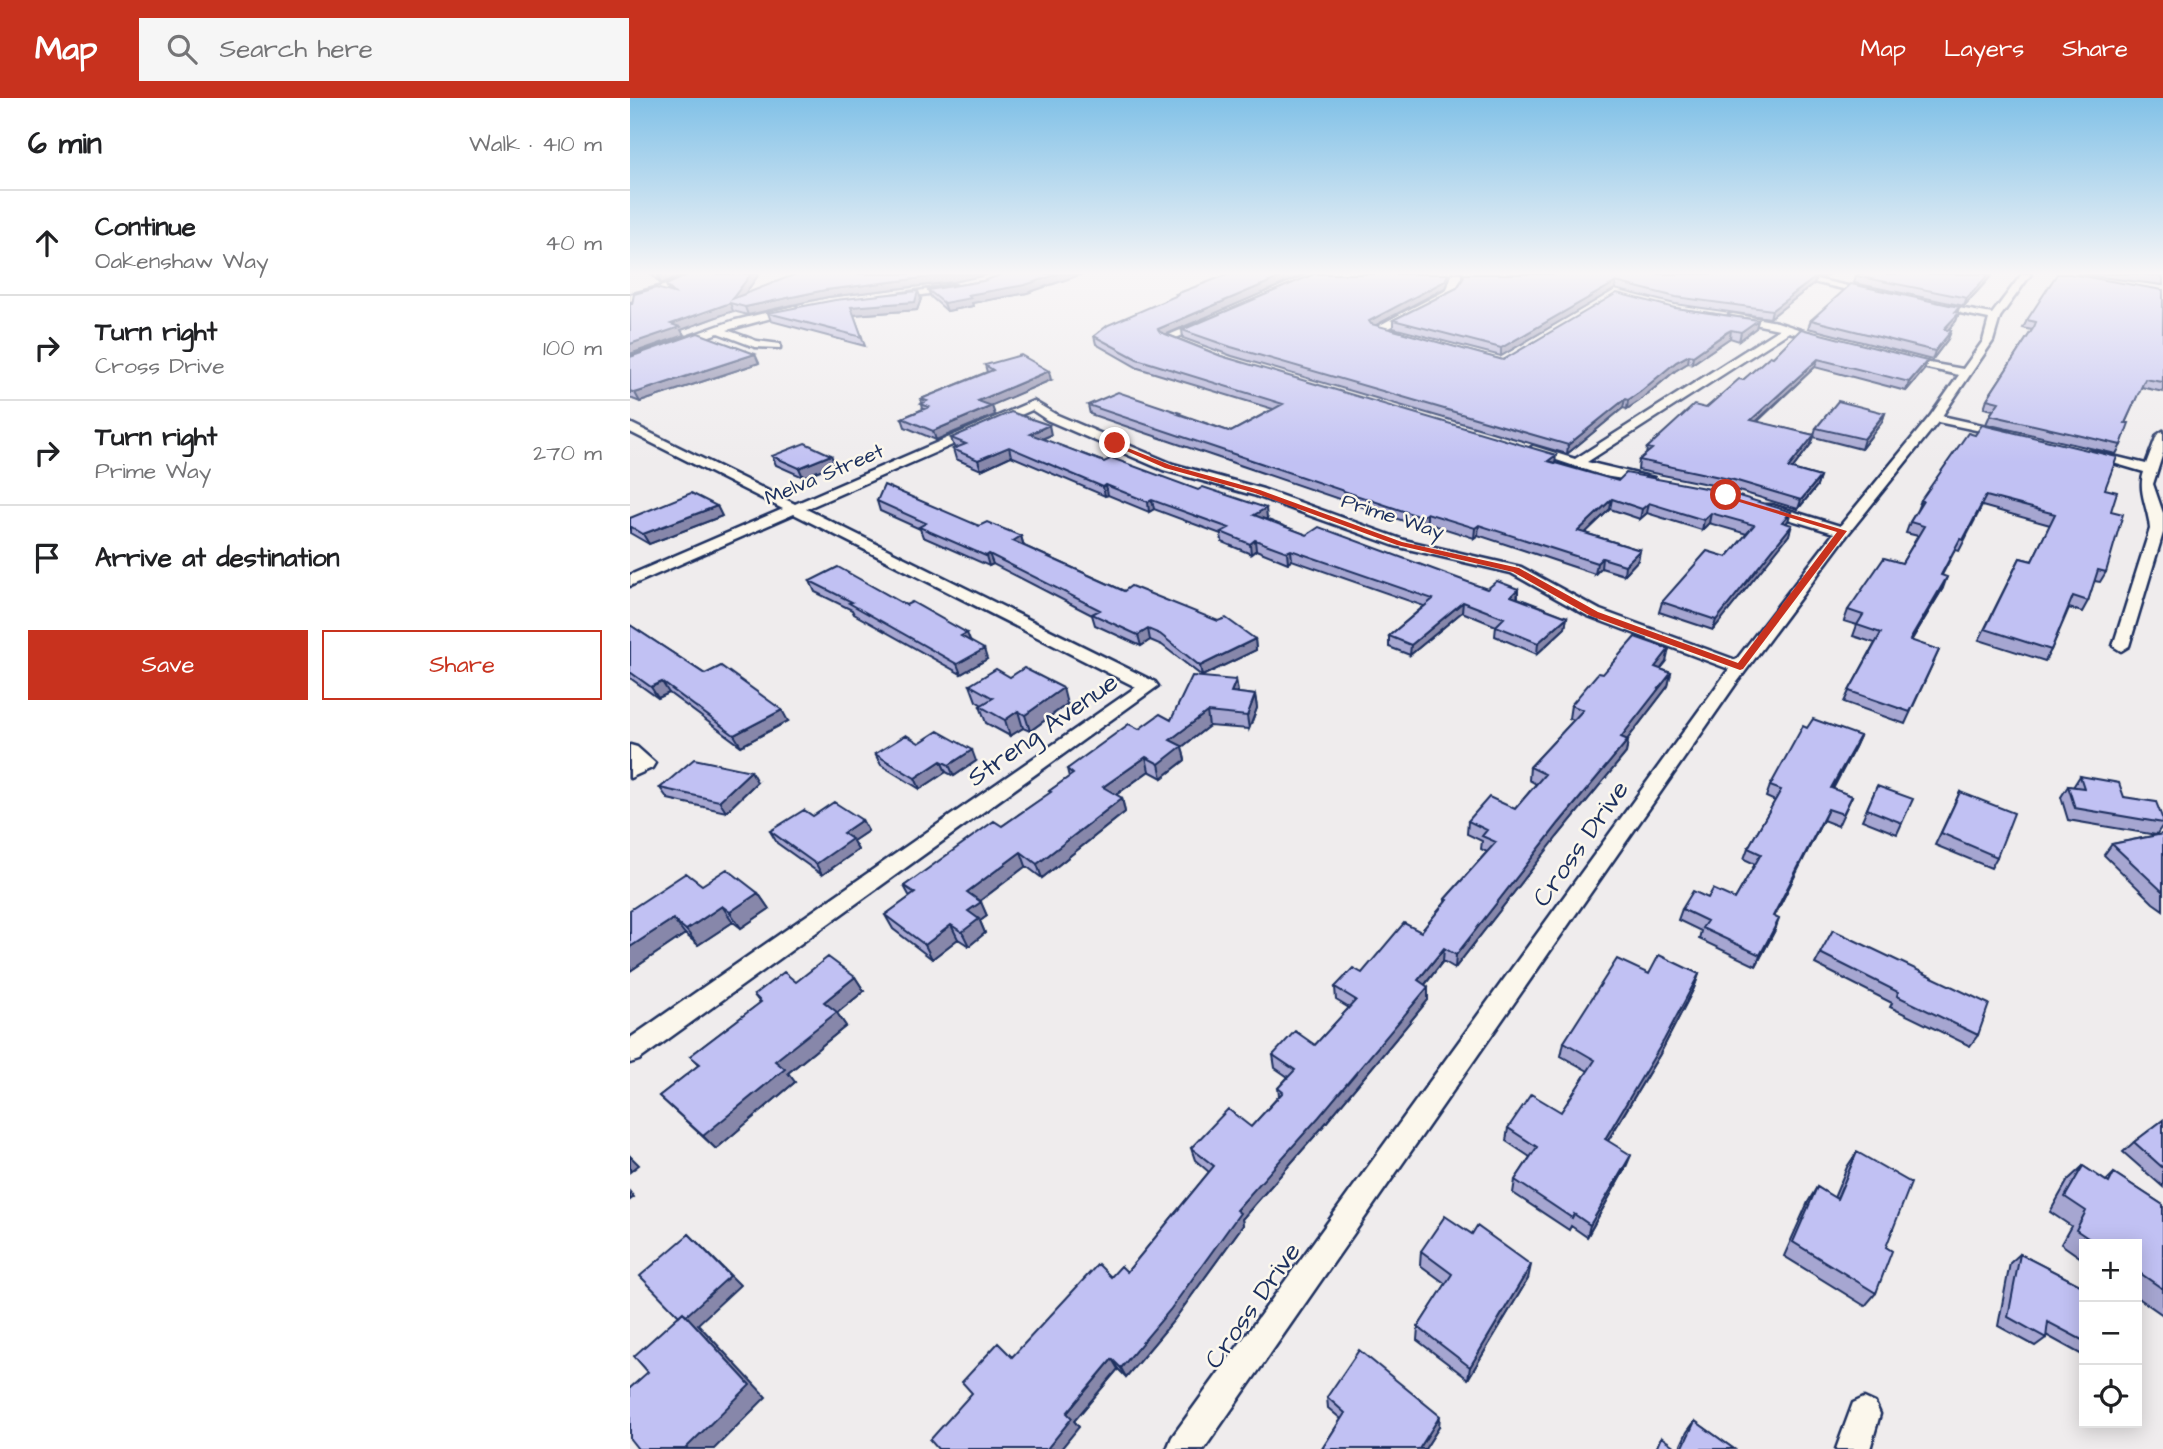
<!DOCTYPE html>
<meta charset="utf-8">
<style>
:root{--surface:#fff;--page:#f6f6f6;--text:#202124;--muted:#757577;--line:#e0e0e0;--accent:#c8321e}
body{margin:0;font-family:"Architects Daughter",sans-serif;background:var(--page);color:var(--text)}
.controls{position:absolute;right:21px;bottom:21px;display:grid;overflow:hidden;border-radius:0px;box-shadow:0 4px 18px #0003}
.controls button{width:63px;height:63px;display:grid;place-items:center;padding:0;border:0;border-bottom:2px solid var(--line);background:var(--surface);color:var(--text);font:35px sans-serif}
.stop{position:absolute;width:21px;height:21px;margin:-16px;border:5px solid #c8321e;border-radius:50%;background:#fff}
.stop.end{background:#c8321e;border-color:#fff;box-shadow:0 2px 7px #0008}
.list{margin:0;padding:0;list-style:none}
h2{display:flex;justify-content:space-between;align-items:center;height:91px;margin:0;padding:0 28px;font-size:30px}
h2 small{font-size:23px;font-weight:400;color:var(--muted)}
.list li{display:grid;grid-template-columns:46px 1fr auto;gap:21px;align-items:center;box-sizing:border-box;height:105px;padding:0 28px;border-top:2px solid var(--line)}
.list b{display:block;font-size:26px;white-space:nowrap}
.list p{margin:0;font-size:23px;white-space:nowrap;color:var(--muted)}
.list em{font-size:23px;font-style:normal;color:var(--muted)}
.actions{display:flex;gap:14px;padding:21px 28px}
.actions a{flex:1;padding:16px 0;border:2px solid var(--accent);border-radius:0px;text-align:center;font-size:24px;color:var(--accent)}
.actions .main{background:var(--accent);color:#fff}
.icon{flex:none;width:38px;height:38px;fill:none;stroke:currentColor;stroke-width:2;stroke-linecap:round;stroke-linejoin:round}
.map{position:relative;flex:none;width:1533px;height:1351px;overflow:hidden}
header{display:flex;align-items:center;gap:42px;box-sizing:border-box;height:98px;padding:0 35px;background:var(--accent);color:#fff}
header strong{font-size:33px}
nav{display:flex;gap:38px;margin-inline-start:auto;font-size:24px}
.search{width:490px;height:63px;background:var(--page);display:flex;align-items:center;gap:18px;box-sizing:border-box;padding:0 24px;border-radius:0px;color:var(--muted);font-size:26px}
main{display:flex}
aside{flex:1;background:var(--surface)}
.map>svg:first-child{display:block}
</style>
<header>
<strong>Map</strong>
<div class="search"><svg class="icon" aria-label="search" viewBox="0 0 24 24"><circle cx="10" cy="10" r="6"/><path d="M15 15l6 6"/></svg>Search here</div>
<nav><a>Map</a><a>Layers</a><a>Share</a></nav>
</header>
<main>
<aside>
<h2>6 min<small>Walk · 410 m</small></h2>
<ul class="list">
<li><svg class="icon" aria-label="ahead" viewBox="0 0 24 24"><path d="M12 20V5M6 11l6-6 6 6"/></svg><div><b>Continue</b><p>Oakenshaw Way</p></div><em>40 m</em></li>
<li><svg class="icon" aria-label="right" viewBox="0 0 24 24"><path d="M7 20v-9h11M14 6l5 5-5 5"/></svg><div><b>Turn right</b><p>Cross Drive</p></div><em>100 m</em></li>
<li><svg class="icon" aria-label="right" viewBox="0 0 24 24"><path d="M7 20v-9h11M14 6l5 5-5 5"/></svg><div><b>Turn right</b><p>Prime Way</p></div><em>270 m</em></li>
<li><svg class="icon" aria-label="arrive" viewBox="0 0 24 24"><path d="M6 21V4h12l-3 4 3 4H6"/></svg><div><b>Arrive at destination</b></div></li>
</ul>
<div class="actions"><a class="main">Save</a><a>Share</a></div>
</aside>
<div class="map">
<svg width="1533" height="1351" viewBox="0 0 1533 1351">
<rect width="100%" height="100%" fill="#efeced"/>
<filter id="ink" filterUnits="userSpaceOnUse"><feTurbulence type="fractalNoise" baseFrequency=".0143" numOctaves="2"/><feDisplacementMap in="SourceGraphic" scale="14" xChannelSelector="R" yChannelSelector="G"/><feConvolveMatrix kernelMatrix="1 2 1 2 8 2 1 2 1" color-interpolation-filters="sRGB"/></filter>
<g filter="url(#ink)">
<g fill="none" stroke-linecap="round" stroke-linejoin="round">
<g stroke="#1b2f5e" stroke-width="5">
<path id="minor" d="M60,176H72L39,192L0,203V197L33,188Z
M822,176H831V185L824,196L756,231L770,235V239L743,234V230L817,192Z
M1148,176H1164L1249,195L1244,198Z
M1392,176H1401L1370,219L1363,243L1312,318L1379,333V339L1308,324L1218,436L1105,587L574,1351H537L542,1339L1099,571L958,518L881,475L765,448L623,397L533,372L417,322L402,312L176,411L525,584L528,588L9,962L0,965V940L506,589L164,416L0,488V477L153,411L0,334V325L165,406L403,303L425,316L543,366L633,391L774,442L891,469L970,512L1106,562L1204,435L1132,413V407H1142L1210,428L1301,317L1329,277L1265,263V259L1333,271L1353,243L1359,221L1301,209V205L1362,216Z
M324,187L327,188V192L263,201L258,198Z
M164,208L167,209V213L97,232L127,243L150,246V250L125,249L88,235L0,266V259L102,223Z
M1103,216L1147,224L1198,241L1193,244L1159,234L957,364L1024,380V386L974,378L897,352L903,348L945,361L1149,231L1099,221V217Z
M576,221L581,224L580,226L541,242L532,240Z
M1533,333V355L1523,386L1533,415V435L1499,548L1491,553L1483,548L1520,431C1519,411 1507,393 1514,374L1456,357L1462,353L1516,366L1527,337Z
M0,647L7,649L25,665L22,670L0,680Z
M1234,1300L1245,1305L1250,1316L1240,1351H1206L1223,1305Z"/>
</g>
<use href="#minor" fill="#fbf7ec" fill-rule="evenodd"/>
</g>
<path fill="#a6a6d1" stroke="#1b2f5e" stroke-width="2" d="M21,176H54L31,186Z
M60,176H129L115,196L323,184L198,199L118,217L103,213L51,232L54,237L2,206L39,193L36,187Z
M373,176H452L397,195L342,205L343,208L317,213L301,199L298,192L353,183Z
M676,176L536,236L591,258L925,365L988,383L1158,423L1156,425L1159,437L1083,532L1029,514L1032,504L1097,459L1117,436L1079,425L1072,432L1017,415L1010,421L980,411L955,435L1010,452L1008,462L994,477L971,470L965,476L848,437L844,440L797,425L791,429L460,316L458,307L550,315V316L601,334L643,311L508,270L466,246L464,238L546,198V196Z
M684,176H821L815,190L746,228L873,262L1045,210L1128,222L1126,230L1109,243L1100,240L1062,266L1058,265L1045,273L1009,303L997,311L993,310L937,356L602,258L553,240L552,232Z
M833,176H1171L1186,179L1184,186L1140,220L1045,206L985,191L871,258L763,230V222L827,190L833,180Z
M1176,176H1199L1194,179Z
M1228,176H1363L1334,208L1224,185L1226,178Z
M1447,176H1533V187Z
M1533,192V294L1511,289L1495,325L1491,347L1486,356L1356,326L1360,317L1363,312L1354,310L1357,301L1402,232L1393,230L1397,222Z
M291,201L287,212L224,217L235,248L141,223L138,215Z
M1329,209L1327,214L1329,215L1326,223L1318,232L1321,233L1318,241L1302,262L1178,230L1181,222Z
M0,259L129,265L10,304L0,300Z
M1143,259L1297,263L1294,272L1276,293L1185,269L1127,324L1184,337L1186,330L1255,315L1252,324L1231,351L1184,339L1181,346L1162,371L1190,379L1187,388L1168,411L1102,391L1008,372L1009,362L1016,357L1017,350L1076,310Z
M355,267L421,282L361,307L365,317L306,342L275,329L272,320L293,311L291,301L357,274Z
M421,337L412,341L474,364L637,420L635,421L677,437L857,491H888V500L937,519L935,530L907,556L865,538L866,528L832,514L780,557L759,549V538L794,508L662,462L658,465L626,452L621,456L592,444L591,436L524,411L519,414L478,397L475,398L381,358L351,372L326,361L323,351L326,350L324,349L321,340Z
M142,358L205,366L173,379L146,367Z
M1475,391L1481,413L1476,474L1470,484L1464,483L1458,503L1452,514L1439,510L1421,552L1415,563L1349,542L1390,460L1402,463L1420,427L1352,408L1329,453L1325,452L1312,477L1313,490L1281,543L1309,552L1275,626L1214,604L1219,593L1245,545L1223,538L1227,527L1214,523L1218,512L1272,465L1288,438L1276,435L1280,424L1287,412L1291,402Z
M247,403L391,438L394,448L494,493L625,541L626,552L572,578L532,547L520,542L511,548L465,527L462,517L363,466L359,468L293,439L290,431L250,413Z
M92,418L19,446L0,435V420Z
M180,483L276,507L340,543L357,561L331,576L224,516L222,512L185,494Z
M0,527L75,576L158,623L111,648L39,595L28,600L0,580Z
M1036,564L1030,571L1041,575L1038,588L997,642H998L996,655L927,739L825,870L813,863L795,887L798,902L690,1032L612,1121L613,1127L544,1222L496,1279L488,1271L444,1323L449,1329L382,1259L481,1179L497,1174L579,1074L565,1062L561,1050L621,1029L649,998L648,990L658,979L645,970L643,957L685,947L719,910L706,902L705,889L732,875L791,834L815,805V801L857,754L851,751L852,743L837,736L838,723L885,711L906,686L899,682L900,669L944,622L939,620L941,607L973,576Z
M606,582L608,595L625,597L627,610L619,631L579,628L552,649L555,662L532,680L519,673L486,697L492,700L495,714L412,780L396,768L350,803L357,818L350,823L355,835L339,848L328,841L302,861L263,831L255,817L280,799L274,788L372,728L420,695L419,693L439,679L437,671L509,631L541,622Z
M340,587L437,606L400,633L393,630L380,638L356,625L350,608L352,607L346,603Z
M1177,630L1230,638L1225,649L1203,691L1222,698L1208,728L1193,722L1144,819L1145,832L1126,868L1069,841L1071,833L1048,822L1052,811L1078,800L1105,801L1125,766L1114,761L1118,750L1145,703L1136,699L1140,688Z
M289,645L346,663L324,678L316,674L290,691L251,667L245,656Z
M1450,678L1494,699L1533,722V727L1526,737L1438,722L1431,699L1438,688L1443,689Z
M127,684L96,714L38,701L30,690Z
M1247,688L1272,725L1267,736L1232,722Z
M1330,694L1367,759L1361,770L1305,747Z
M183,718L232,722L238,733L223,743L228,752L192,777L147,745L140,733Z
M1533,736V812L1523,805L1474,757L1482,746Z
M72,787L128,795L139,811L111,830L103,824L68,847L55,836L0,873Z
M1203,832L1348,937L1340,948L1260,909L1262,905L1185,866Z
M1019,876H1069L1064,890L1030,956L978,1043L996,1069L957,1139L941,1128L939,1132L883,1095L885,1082L900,1059L876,1043L878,1030L931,1014L958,973L931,958L934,944Z
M225,879L234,893L207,915L216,928L158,975L165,984L86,1051L29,998L69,967L60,958L130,905L124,897L166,884Z
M1533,1022V1089L1493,1054L1504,1044Z
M1227,1054L1256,1149L1246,1195L1235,1208L1154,1158L1178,1104L1187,1089L1204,1100L1217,1069Z
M1453,1068L1476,1083L1484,1075L1533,1107V1217L1507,1199V1146H1454V1162L1431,1146L1441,1128L1420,1114L1438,1082Z
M791,1153L898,1181L838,1281L787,1242L788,1229L816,1186L790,1167Z
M1390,1156L1454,1189V1258L1416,1237V1240L1405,1248L1368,1228L1380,1165Z
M697,1299L809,1329L795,1351H692L711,1321L698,1310Z
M1065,1323L1104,1351H1049L1057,1334Z"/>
<path fill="#8787aa" stroke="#1b2f5e" stroke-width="2" d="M33,176H54L31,186L28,178Z
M121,176H129L107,207L102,201Z
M325,176H362L323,184L198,199L118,217L115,209L195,192Z
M429,176H452L397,195L342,205L343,208L317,213L314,205L338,197Z
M658,176H676L530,239L528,231Z
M818,176H821L815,190L739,231V223Z
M1359,176H1363L1334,208L1337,200Z
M1186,179L1184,186L1140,220L1142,212Z
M986,184L985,191L871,258V250Z
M288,193L291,201L287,212L223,217L221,209Z
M100,205L103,213L51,232L54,237L0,256V246L41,226Z
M1329,209L1327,217L1329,215L1326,223L1311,240L1314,231Z
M1128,222L1126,230L1109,243L1111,234Z
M1101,232L1100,240L1062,266L1063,258Z
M1321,233L1318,241L1302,262L1305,253Z
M125,256L129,265L10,304L5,295Z
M1059,257L1058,265L1045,273L1009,303L997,311L998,302L1046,264Z
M1188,261L1185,269L1118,331L1121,322Z
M1297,263L1294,272L1276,293L1279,284Z
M419,273L421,282L351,312L348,303Z
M995,301L993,310L937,356L938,347Z
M362,308L365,317L306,342L303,333Z
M1255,315L1252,324L1231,351L1234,341Z
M419,327L421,337L402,345L400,336Z
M1184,337L1181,346L1156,379L1158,370Z
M379,349L381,358L351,372L348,362Z
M201,357L205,366L173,379L169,370Z
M926,357L925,366L918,363Z
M1190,379L1187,388L1168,411L1171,402Z
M476,387L478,397L475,398L473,389Z
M982,401L980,411L947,443L948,433Z
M522,402L524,411L519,414L518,404Z
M1019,405L1017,415L1010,421L1012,411Z
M87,408L92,418L19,446L13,436Z
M636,410L637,420L626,427L624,417Z
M1161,414L1158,423L1149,434L1152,424Z
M797,415V425L791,429V419Z
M1081,415L1079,425L1072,432L1074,422Z
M849,427L848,437L844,440L845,430Z
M1162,427L1159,437L1083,532L1086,522Z
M391,438L394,449L383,443Z
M625,442L626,452L621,456L620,446Z
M661,452L662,462L658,465L657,454Z
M1010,452L1008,462L994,477L995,467Z
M359,456L363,466L359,468L356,458Z
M972,460L971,470L965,476L967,465Z
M1317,479L1313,490L1275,553L1280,542Z
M888,491L887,501L881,498Z
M833,504L832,514L780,557L781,547Z
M937,519L935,530L907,556L908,545Z
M518,531L520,542L511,548L508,537Z
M337,535L341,545L331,538Z
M625,541L626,552L572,578L570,568Z
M354,551L357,561L331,576L327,566Z
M1039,551L1036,564L1022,582L1025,569Z
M1041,575L1038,588L989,652L991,639Z
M606,582L608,595L601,594Z
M32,584L39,595L28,600L21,589Z
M433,590L437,606L400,633L395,617Z
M625,597L627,610L619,631L617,618Z
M152,612L158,623L111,648L104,637Z
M388,613L393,630L380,638L375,622Z
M577,614L579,628L552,649L555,662L532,680L529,666L540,642Z
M1230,638L1225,649L1197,701L1201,690Z
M998,642L996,655L927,739L825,870L826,857L929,725Z
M342,652L346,663L324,678L319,667Z
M516,659L519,673L477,703L473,689Z
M311,663L316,674L290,691L285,680Z
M121,673L127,684L96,714L89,703Z
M492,700L495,714L412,780L407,766Z
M1198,711L1193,722L1139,829L1143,818Z
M232,722L238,733L223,743L228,752L192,777L186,766L213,735Z
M391,754L396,768L343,808L337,794Z
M128,795L139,811L111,830L100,814Z
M351,804L357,818L350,823L355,835L339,848L332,834L338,813Z
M92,808L103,824L68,847L56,832Z
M43,821L55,836L0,873V849Z
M1149,821L1145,832L1126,868L1130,857Z
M321,827L328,841L302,861L295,847Z
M814,850L813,863L788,895V882Z
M1069,876L1064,890L1030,956L971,1054L975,1041Z
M225,879L234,893L207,915L216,928L158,975L165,984L86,1051L73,1038L145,963L194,904Z
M798,889V902L690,1032L612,1121L613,1127L544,1222L496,1279L491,1270L606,1112Z
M1001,1057L996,1069L957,1139L960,1127Z
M0,1058L9,1067L0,1074Z
M0,1094L4,1099L0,1102Z
M59,1136L110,1187L68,1226L136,1299L84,1351H55L52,1222Z
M901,1167L898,1181L838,1281L840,1269Z
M482,1261L488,1271L444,1323L449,1329L431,1351H417L437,1315Z
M810,1318L809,1329L795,1351H789Z"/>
<path fill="#c1c1f3" stroke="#1b2f5e" stroke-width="2" d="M60,176H121L102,201L166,176H325L195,192L115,209L100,205L41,226L50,229L0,246V206H2L4,196L26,190L44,195L36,187Z
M373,176H429L395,187L338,197L341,200L314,205L298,192L353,183Z
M599,176H658L528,231L530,234L591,258L926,357L918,363L988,383L996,375L1096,394L1161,414L1152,424L1162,427L1086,522L1032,504L1077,453L1097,459L1124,427L1081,415L1074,422L1019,405L1012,411L982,401L948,433L1010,452L995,467L972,460L967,465L849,427L845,430L797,415L791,419L458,307L488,294L550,315L548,316L601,334L653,306L507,261L464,238L478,227L548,197L546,196Z
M684,176H818L815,183L739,223L741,226L873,262L987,195L1045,210L1128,222L1111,234L1101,232L1097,234L1063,258L1059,257L1046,264L1010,294L998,302L995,301L938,347L601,249L552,232Z
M833,176H1171L1186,179L1142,212L1046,199L986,184L871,250L763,222L827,190L834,179Z
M1228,176H1359L1337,200L1226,178Z
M1427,176H1440L1533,192V284L1515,281L1495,325H1499L1491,347L1360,317L1369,304L1357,301L1404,229L1406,224L1397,222Z
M1506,176H1533V179Z
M1221,186L1329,209L1325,214L1329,215L1314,231L1321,233L1305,253L1181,222Z
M288,193L285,204L221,209L232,239L138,215L205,202Z
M1171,231L1297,263L1279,284L1188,261L1121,322L1184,337L1158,370L1190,379L1171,402L1104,382L1009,362L1022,351L1017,350L1064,307L1076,310L1109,281L1113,282L1140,258L1143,259Z
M68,235L125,256L5,295L0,293V259Z
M391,257L419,273L348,303L362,308L303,333L272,320L299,309L291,306L297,303L291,301L363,272L355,267Z
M1208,303L1255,315L1234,341L1186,330Z
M381,314L419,327L400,336L474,364L482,360L568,392L573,389L636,410L624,417L677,437L689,429L857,491L867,483L888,491L881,498L937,519L908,545L866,528L874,520L833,504L781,547L759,538L803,501L661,452L657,454L625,442L620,446L591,434L599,430L522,402L518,404L476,387L473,389L379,349L348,362L323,351L336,346L321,340Z
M1352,327L1487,359L1475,391L1487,394L1481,413L1493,416L1476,474L1468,472L1458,503L1443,498L1421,552L1355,531L1390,460L1402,463L1425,416L1356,398L1333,442L1330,441L1311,477L1317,479L1280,542L1309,552L1280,614L1219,593L1251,535L1227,527L1233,517L1218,512L1254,460L1272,465L1294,428L1280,424L1293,403L1291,402L1338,335L1345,337Z
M175,345L201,357L169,370L142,358Z
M254,387L349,428L357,424L391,438L383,443L494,493L501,488L588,523L596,520L625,541L570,568L530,536L518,531L508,537L462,516L470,512L359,456L356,458L289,429L296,425L247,403Z
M61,395L87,408L13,436L0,428V420Z
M208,469L276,507L282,504L337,535L331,538L354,551L327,566L219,505L222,504L180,483Z
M0,527L75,576L91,568L152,612L104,637L32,584L21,589L0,574Z
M1005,539L1039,551L1025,569L1041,575L991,639L998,642L929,725L826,857L814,850L788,882L798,889L689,1019L606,1112L610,1115L540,1212L491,1270L482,1261L437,1315L442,1320L417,1351H308L300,1342L342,1295L332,1284L368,1245L382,1259L468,1166L481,1179L491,1168L497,1174L584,1068L561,1050L598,1011L621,1029L653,994L648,990L665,972L643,957L665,933L685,947L726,902L705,889L723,870L732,875L774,825L791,834L817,802L815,801L866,744L852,738L857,732L838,723L859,699L885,711L915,676L900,669L953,612L941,607L968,575L973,576Z
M394,570L433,590L395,617L388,613L375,622L350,608L363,600L340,587L366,571L380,579Z
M562,578L606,582L601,594L625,597L617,618L577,614L540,642L552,648L529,666L516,659L473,689L492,700L407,766L391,754L337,794L351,804L338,813L349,821L332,834L321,827L295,847L255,817L285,795L274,788L364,723L372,728L421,694L419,693L443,676L437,671L499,626L509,631L530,616L541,622Z
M1183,621L1230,638L1201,690L1222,698L1213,716L1198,711L1143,818L1149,821L1130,857L1072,830L1077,823L1052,811L1063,793L1078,800L1083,791L1105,801L1131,756L1118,750L1151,692L1140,688L1173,628L1177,630Z
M308,633L342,652L319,667L311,663L285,680L245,656L276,637L289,645Z
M64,661L121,673L89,703L30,690Z
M1450,678L1489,685L1494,699L1526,704L1533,722V725L1445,710L1438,688L1454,690Z
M1247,688L1283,701L1272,725L1237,711Z
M1330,694L1384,715L1367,759L1311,735Z
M204,704L232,722L213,735L222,741L186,766L140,733L174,712L183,718Z
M1533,736V794L1482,746Z
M97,771L128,795L100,814L92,808L56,832L43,821L0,849V812L56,775L72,787Z
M1203,832L1359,906L1348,937L1267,898L1268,894L1190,855Z
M1029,857L1069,876L1034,942L975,1041L1001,1057L960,1127L944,1116L942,1120L885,1082L907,1049L878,1030L901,996L931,1014L965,962L934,944L987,861L1019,876Z
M198,859L225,879L194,904L207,914L145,963L155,971L73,1038L29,998L70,966L60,958L131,904L124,897L154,874L166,884Z
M1533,1022V1070L1504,1044Z
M1227,1054L1281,1085L1256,1149L1262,1153L1246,1195L1163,1144L1187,1089L1207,1101Z
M1453,1068L1479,1085L1484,1075L1533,1107V1191L1507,1173V1146H1467L1446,1132L1456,1113L1435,1099Z
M815,1118L842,1136L847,1128L901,1167L840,1269L788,1229L822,1176L791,1153Z
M59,1136L100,1178L57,1217L53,1214L49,1218L10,1178Z
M1390,1156L1454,1189V1243L1418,1224L1416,1240L1378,1219Z
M53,1214L120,1287L55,1351H8L0,1341V1290L18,1274L4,1258Z
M729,1252L810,1318L789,1351H692L715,1315L697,1299Z
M1065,1323L1104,1351H1052Z
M1031,1339L1048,1351H1026Z"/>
</g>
<linearGradient id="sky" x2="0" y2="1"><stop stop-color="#81c1e7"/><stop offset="0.48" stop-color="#f8f6f7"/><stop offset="1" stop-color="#f8f6f7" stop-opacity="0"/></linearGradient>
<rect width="1533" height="365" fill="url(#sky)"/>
<path fill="#c8321e" d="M483,344L540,367L630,392L772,444L889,470L968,514L1108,565L1207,434L1093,399V396L1217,433L1113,571L1110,572L961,518L883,474L767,447L625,395L535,370L483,347Z"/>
<g text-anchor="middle" stroke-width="5" stroke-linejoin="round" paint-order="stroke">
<g font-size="21" fill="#1b2f5e" stroke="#fbf7ec">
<text transform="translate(194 376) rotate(-23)" y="7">Melva Street</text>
<text transform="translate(763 418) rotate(18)" y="7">Prime Way</text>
</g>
<g font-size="26" fill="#1b2f5e" stroke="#fbf7ec">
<text transform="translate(412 631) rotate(-35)" y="9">Streng Avenue</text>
<text transform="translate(950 745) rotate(-55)" y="9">Cross Drive</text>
<text transform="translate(622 1207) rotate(-55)" y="9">Cross Drive</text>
</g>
</g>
</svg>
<div class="controls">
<button>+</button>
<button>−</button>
<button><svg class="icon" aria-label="locate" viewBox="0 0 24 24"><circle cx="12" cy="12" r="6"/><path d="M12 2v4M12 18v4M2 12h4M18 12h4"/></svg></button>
</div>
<div class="stop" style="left:1096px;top:397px"></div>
<div class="stop end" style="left:485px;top:345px"></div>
</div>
</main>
